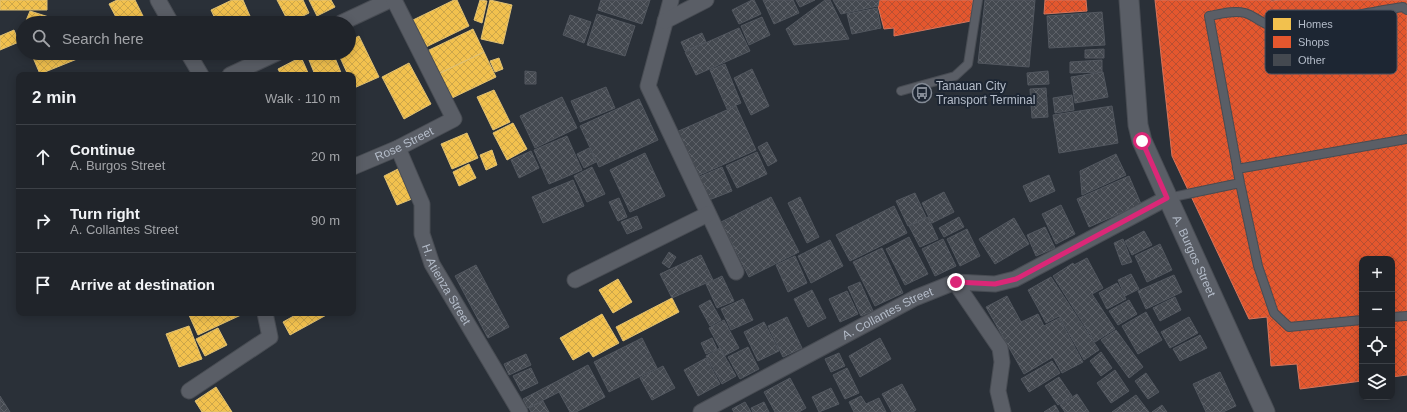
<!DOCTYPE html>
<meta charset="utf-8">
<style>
:root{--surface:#20242a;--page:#282c32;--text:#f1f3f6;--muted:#a2a4a8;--line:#3d4147}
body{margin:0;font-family:Arial,sans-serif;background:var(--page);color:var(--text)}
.controls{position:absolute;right:12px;bottom:12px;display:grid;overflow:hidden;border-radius:8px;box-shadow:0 2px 10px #0003}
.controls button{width:36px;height:36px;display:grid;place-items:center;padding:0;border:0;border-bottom:1px solid var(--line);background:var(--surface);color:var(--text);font:20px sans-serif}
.stop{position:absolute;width:12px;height:12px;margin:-9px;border:3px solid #db2777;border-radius:50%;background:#fff}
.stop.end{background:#db2777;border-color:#fff;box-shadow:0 1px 4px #0008}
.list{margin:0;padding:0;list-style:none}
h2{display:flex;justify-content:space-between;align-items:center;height:52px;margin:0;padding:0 16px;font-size:17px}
h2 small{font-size:13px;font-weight:400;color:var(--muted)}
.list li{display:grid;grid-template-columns:26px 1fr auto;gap:12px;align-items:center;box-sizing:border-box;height:64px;padding:0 16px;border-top:1px solid var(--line)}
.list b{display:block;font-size:15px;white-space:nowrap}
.list p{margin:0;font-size:13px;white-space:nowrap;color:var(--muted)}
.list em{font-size:13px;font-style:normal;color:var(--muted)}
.icon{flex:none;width:22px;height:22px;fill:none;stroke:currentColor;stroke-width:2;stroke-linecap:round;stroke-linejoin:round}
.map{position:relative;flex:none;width:1407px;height:412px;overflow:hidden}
.search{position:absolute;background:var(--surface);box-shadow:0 2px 10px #0003;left:16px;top:16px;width:340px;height:44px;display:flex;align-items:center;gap:10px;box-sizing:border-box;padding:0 14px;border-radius:22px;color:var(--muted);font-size:15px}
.panel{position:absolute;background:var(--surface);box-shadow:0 2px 10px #0003;left:16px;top:72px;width:340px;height:244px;border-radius:8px}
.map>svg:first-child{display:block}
</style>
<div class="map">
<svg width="1407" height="412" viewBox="0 0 1407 412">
<defs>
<pattern id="homes-cross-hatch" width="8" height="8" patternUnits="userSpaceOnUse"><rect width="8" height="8" fill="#f2c14e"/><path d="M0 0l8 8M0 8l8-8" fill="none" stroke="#cca64a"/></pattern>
<pattern id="shops-cross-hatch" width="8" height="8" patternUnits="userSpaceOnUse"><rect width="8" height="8" fill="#e4572e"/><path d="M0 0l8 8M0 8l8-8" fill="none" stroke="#b84f32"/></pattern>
<pattern id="building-cross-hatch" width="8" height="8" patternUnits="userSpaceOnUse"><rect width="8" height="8" fill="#444950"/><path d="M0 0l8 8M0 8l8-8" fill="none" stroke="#5d6168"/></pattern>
</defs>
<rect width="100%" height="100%" fill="#2a3038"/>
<path fill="url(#homes-cross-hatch)" stroke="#dfc073" d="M0,0H47V10H0Z
M117,0H135L143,16L129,23H119L109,4Z
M232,0H243L253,23H217L211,10Z
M277,0H303L309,13L289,23Z
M309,0H331L335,7L317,16Z
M454,0H457L469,26L426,47L413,20Z
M480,0L487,1L482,23L474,20Z
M490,0L512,5L503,44L481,39Z
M30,11L52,18L50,23H25Z
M145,17L148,23H133Z
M473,29L484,52L438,74L427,51Z
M14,30L19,42L0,50V36Z
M359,36L379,77L354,88L353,75H348L338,53H349V41Z
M484,52L496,77L450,99L438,74Z
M31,53H80L82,57L40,74Z
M325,53H333L342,75H315L309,60Z
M301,57L309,75H281L278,69Z
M499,58L503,69L495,72L490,61Z
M409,63L431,104L404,119L382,77Z
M494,90L510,122L493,130L477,97Z
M513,123L527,149L507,160L493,133Z
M467,133L478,158L452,169L441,144Z
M492,150L497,165L486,170L480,155Z
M469,164L476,178L459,186L453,172Z
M398,169L412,199L397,205L384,176Z
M618,279L632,302L613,313L599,290Z
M672,298L679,312L623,341L616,327Z
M188,313H241V315L198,335Z
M299,313H330L290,335L283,322Z
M602,314L619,343L593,357L589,351L573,360L560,338Z
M189,326L202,359L179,367L166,334Z
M218,328L227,345L205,356L196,339Z
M216,387L232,412H202L195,401Z"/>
<path fill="url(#shops-cross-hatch)" stroke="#d6755c" d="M879,0H973L971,21L894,36V28L884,29L878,6Z
M1045,0H1086L1087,11L1044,14Z
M1155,0H1271V1L1281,0H1407V375L1392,377V259H1362V381L1300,389L1297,364L1271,366L1267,317L1249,319L1172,156Z"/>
<path fill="url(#building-cross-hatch)" stroke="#52575f" d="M601,0H650L642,24L598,10Z
M752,0H754L761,14L739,24L732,10Z
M763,0H793L799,13L774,24Z
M796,0H815L800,7Z
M825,0H830L849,39L794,45L786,29Z
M833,0H879L878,6L841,14Z
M985,0H1035L1029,67L978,63Z
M877,8L881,28L852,34L847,14Z
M1102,12L1105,45L1049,48L1047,16Z
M597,14L635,26L625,56L587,45Z
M570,15L591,22L584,43L563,35Z
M762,17L770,35L749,45L741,26Z
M739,28L750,51L696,75L685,52Z
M702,33L706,42L685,51L681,42Z
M1104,49V58H1085V50Z
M1102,60V72L1070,73V62Z
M725,64L741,103L727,109L710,70Z
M752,69L769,106L751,115L734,78Z
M525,71L536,72V84H525Z
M1048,71L1049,84L1028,85L1027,73Z
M1103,72L1108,97L1075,103L1071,77Z
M606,87L615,108L580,122L571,101Z
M1046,88L1048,117L1032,118L1030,89Z
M1072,95L1074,110L1055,113L1053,98Z
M562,97L577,128L535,148L520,116Z
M639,99L658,140L599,167L580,126Z
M736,106L756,150L693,178L674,133Z
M1112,106L1118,143L1059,153L1053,115Z
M567,136L582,170L549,184L534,150Z
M767,142L777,161L768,166L758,147Z
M589,148L596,162L584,168L577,154Z
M531,151L539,168L519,178L511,160Z
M757,152L767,174L737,188L726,166Z
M645,153L665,196L630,212L610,170Z
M1116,154L1126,175L1082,195L1080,171Z
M592,167L605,194L587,202L574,176Z
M722,167L732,191L709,200L699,177Z
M1049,175L1055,191L1030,202L1023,186Z
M1129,176L1141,204L1089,227L1077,199Z
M573,180L584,206L543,223L532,197Z
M944,192L954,212L932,223L922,203Z
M915,193L926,217L908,226L896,201Z
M771,197L799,252L749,277L721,222Z
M800,197L819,237L807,243L788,203Z
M619,198L627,217L618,221L609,202Z
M1061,205L1075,234L1056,244L1042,214Z
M894,206L907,233L850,261L836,235Z
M637,216L642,228L627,234L621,222Z
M928,217L938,239L920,247L909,226Z
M959,217L964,227L944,237L939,228Z
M1014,218L1029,244L995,264L979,239Z
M1045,227L1055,248L1036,256L1027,235Z
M967,229L980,256L960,266L947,239Z
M1144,231L1152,245L1132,255L1125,241Z
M909,237L928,274L905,285L886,249Z
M943,239L956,266L935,276L922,249Z
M1123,239L1132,262L1122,265L1114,243Z
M830,240L843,266L811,283L798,256Z
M1160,244L1172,270L1147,282L1135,256Z
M882,248L903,293L875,306L853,262Z
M669,252L676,257L669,268L662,263Z
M701,255L713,280L672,298L660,274Z
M795,256L807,283L788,292L776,265Z
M1087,258L1103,288L1092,294L1115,329L1095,342L1053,276L1073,263L1074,265Z
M476,265L509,327L488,338L455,276Z
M1131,274L1139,289L1125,296L1118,280Z
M1174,275L1182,292L1146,309L1138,291Z
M722,276L734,301L717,308L706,284Z
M1051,277L1099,350L1084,360L1059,316L1046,323L1028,290Z
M860,282L873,311L861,316L848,287Z
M1117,283L1126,299L1107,309L1099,293Z
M812,290L826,318L808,327L794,299Z
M847,291L858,314L840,322L829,299Z
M1007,296L1021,322L1038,314L1044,326L1059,318L1083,362L1062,373L1053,357L1024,374L986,307Z
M1175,297L1181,310L1160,321L1153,308Z
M743,299L753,320L731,330L721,309Z
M710,300L721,320L710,326L699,306Z
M1129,300L1137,314L1118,325L1109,311Z
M1146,312L1162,340L1138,354L1122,326Z
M787,317L802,348L783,357L768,326Z
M1189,317L1198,333L1170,348L1161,332Z
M724,320L739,348L724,356L709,328Z
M764,322L779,351L758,361L744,332Z
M1116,330L1143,367L1129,378L1101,340Z
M1200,335L1207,348L1180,361L1173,349Z
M642,338L657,368L609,392L594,362Z
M712,338L717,349L706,354L701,343Z
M880,338L891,359L860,377L849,356Z
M748,347L759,369L740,379L728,357Z
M720,348L736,376L722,384L706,356Z
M1101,352L1112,368L1101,376L1090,361Z
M839,353L845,366L831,372L825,359Z
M526,354L531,365L509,375L504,364Z
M706,358L720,384L698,396L684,370Z
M1052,361L1060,373L1029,392L1021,379Z
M588,365L605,397L576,412H570L559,392L528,408L523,399Z
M663,366L675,388L652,400L640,378Z
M531,368L538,383L521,391L513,376Z
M847,368L859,393L845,399L833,375Z
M1115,370L1129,391L1111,403L1097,383Z
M1220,372L1236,406L1223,412H1206L1193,384Z
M1146,373L1159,392L1148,399L1135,381Z
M1059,377L1072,396L1058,405L1045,386Z
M790,378L806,408L799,412H775L764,392Z
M902,384L916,410L913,412H892L882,394Z
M831,388L839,404L819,412L812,397Z
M1077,394L1089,412H1065L1060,405Z
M1136,395L1149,412H1112Z
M0,396L10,412H0Z
M861,396L866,404L879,398L886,412H854L849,402Z
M543,401L549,412H531L529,408Z
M745,402L751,412H734L732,409Z
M764,402L769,412H753L751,408Z
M1055,405L1059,412H1044Z
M1162,405L1167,412H1152Z"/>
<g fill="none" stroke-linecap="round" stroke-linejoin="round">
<g stroke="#484c53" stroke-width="10">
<path id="service" d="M901,91L955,76L968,64L978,0
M1237,169L1407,139
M1168,198L1240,183
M1392,317L1407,316
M1362,320L1289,327L1274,313L1258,266L1240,183L1209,16C1220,14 1234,10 1245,13C1256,16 1263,26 1276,26C1317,24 1362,13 1403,7L1407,10"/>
</g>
<g stroke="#484c53" stroke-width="17">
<g id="minor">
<path d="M158,0L171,23"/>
<path d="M671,0L648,86L736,272"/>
<path d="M665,21L706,0"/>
<path d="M341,23L390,0"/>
<path d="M188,53L201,75"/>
<path d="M230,75L277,53"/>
<path id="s1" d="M398,148L422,204V234L432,264L520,412"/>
<path id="s2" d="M353,167L398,148L454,119L394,0"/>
<path d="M575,280L708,214"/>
<path d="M955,282L1000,348L1002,362L998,391L1003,412"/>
<path d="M189,391L270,337L265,313"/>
<path id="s3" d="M701,412L915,298L955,282L995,284L1015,279L1167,198"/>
</g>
</g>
<g stroke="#484c53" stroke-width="21">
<g id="tertiary">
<path id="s4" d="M1129,0L1138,125L1142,141L1265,412"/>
</g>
</g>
<use href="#service" stroke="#5a5e66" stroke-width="8"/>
<use href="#minor" stroke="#5a5e66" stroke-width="15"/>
<use href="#tertiary" stroke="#5a5e66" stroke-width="19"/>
</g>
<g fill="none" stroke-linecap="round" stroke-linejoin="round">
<path stroke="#db2777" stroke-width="5" d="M956,282L995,284L1016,279L1167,198L1142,141"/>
</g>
<defs>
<g id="bus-ring" transform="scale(1)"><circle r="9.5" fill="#1d2633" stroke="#848b96" stroke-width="1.5"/><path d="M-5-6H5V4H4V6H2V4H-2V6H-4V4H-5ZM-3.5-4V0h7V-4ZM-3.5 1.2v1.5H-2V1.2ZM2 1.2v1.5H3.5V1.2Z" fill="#848b96"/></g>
</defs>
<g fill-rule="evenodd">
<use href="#bus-ring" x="922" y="93"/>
</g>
<g text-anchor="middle" stroke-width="4" stroke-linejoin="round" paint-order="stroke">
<g font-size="12" fill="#b4bcc9" stroke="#1d2633" text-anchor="start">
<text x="936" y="90">Tanauan City<tspan x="936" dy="14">Transport Terminal</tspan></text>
</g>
<g font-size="12" fill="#b4bcc9" stroke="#1d2633">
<text dy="4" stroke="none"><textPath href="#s2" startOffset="56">Rose Street</textPath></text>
<text dy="4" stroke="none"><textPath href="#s4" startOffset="268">A. Burgos Street</textPath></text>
<text dy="4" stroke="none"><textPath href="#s1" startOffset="147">H. Atienza Street</textPath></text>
<text dy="4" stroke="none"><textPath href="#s3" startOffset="211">A. Collantes Street</textPath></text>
</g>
</g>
<rect x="1265" y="10" width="132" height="64" rx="6" fill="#1d2633" stroke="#4a5360" stroke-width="1"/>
<rect x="1273" y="18" width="18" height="12" fill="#f2c14e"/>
<rect x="1273" y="36" width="18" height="12" fill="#e4572e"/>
<rect x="1273" y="54" width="18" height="12" fill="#444950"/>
<g font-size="11" fill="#b4bcc9">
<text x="1298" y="28">Homes</text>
<text x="1298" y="46">Shops</text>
<text x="1298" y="64">Other</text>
</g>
</svg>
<div class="controls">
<button>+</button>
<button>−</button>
<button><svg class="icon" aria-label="locate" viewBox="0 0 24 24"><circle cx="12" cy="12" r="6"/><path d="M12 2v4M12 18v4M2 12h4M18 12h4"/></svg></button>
<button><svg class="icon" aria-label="layers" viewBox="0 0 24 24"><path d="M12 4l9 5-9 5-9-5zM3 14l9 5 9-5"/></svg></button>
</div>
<div class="stop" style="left:1142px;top:141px"></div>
<div class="stop end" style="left:956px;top:282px"></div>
<div class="search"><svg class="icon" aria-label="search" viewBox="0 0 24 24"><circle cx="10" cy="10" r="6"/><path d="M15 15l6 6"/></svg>Search here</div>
<section class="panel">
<h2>2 min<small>Walk · 110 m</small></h2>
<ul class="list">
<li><svg class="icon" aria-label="ahead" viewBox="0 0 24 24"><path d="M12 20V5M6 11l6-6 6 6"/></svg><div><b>Continue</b><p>A. Burgos Street</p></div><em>20 m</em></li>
<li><svg class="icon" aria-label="right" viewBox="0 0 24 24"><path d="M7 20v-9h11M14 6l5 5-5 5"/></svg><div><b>Turn right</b><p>A. Collantes Street</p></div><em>90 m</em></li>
<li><svg class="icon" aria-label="arrive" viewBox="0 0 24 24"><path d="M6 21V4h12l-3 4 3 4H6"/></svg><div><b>Arrive at destination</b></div></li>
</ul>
</section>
</div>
